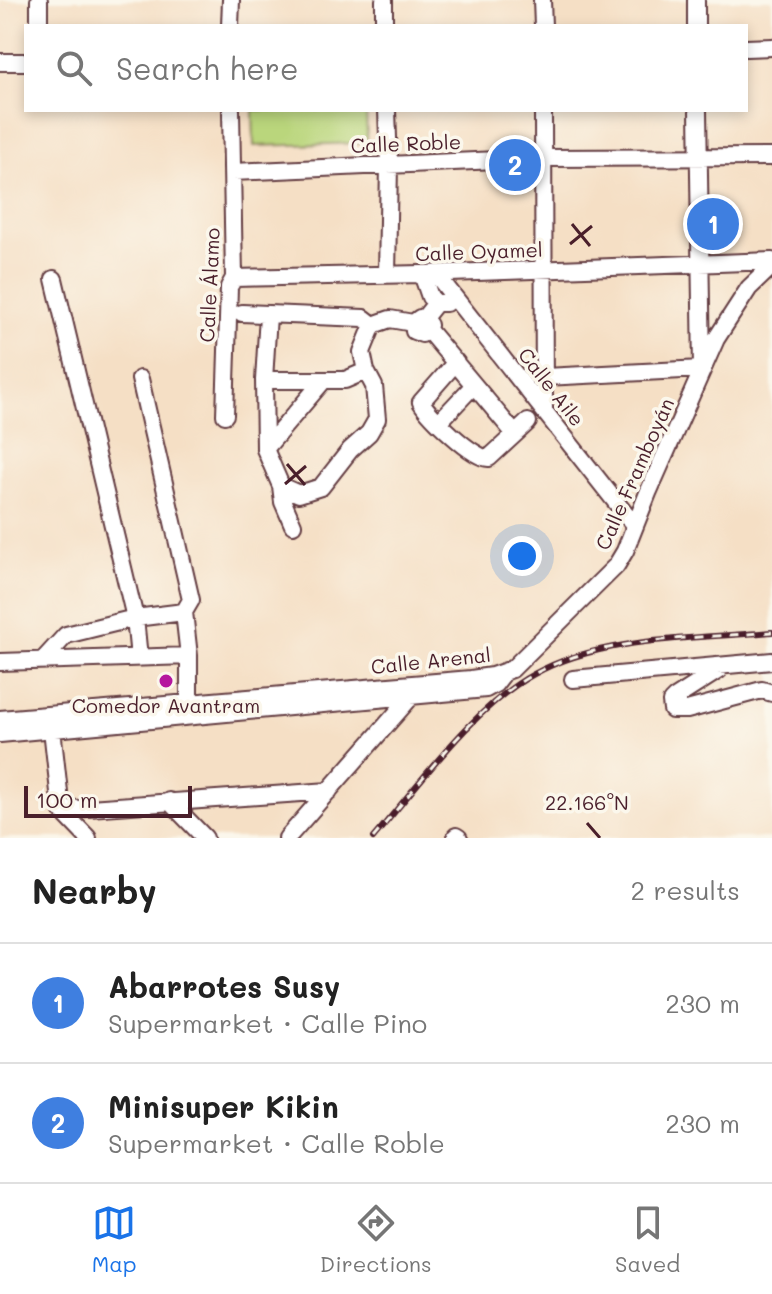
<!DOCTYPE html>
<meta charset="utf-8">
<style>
:root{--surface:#fff;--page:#f6f6f6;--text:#222;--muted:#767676;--line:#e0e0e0;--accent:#1a73e8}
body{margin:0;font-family:Mali,sans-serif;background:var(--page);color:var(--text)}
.scale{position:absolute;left:24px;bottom:20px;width:168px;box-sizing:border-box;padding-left:8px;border:4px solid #4a1f2b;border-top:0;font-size:22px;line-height:28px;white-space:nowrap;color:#4a1f2b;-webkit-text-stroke:6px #fbf7ec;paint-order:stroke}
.you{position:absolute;left:522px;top:556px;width:28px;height:28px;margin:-20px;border:6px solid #fff;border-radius:50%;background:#1a73e8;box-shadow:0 0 0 12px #1a73e833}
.badge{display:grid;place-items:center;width:52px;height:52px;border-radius:50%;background:var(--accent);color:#fff;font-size:26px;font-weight:700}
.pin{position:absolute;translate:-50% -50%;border:4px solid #fff;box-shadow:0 2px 8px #0006}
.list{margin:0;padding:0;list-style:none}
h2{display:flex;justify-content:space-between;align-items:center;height:104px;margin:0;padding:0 32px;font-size:34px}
h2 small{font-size:26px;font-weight:400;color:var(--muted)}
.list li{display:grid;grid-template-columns:52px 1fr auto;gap:24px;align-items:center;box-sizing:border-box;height:120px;padding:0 32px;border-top:2px solid var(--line)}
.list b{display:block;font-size:30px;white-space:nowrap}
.list p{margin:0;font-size:26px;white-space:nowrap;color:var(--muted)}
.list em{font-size:26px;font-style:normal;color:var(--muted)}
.icon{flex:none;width:44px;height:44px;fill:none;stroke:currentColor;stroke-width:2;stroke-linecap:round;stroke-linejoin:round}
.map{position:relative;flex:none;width:772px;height:838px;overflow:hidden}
.search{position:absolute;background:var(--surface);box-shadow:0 4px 12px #0003;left:24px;right:24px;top:24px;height:88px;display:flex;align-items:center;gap:20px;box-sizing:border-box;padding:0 28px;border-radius:0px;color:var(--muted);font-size:30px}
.sheet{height:344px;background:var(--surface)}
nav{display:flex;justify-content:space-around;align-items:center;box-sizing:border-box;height:112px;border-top:2px solid var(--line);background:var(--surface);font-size:22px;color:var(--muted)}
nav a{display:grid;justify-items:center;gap:4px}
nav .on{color:var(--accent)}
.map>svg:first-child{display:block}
</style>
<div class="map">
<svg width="772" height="838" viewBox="0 0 772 838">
<rect width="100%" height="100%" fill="#fbf7ec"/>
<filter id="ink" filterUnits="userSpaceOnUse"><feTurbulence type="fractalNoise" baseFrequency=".0125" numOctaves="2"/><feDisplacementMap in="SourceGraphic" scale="16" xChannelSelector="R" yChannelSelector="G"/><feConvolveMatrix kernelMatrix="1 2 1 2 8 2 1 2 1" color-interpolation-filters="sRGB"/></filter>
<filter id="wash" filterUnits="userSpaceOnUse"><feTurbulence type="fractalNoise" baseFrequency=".006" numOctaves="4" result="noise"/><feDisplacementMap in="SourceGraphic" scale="32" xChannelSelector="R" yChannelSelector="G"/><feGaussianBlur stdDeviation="1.8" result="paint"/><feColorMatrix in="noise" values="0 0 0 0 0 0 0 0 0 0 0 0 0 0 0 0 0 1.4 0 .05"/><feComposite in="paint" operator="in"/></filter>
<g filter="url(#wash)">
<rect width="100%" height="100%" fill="#f5dfc5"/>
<path fill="#bad67c" stroke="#827a54" stroke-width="2" d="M253,110H366L367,143L254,146Z"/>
</g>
<g filter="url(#ink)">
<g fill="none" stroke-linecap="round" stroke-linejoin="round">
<g stroke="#643c42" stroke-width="20">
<path id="minor" d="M39,0V26
M542,0L543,26
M696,0V26
M230,26L231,0
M384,26V0
M746,48L772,47
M0,62H26
M387,110L389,165L387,275
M543,110L544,410
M233,172L543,158L772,157
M422,274L430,297L436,303H446
M436,274L634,525
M234,278L422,274L772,261
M54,279L135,618L184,612
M242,313L364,318L373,325
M424,318L429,325L428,330L422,334L414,331L413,323L420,318H424L436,303
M428,330L515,434
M456,362L421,402C429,415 474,460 489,458L528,422
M545,377L702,369L698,110
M140,379L191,600L184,612L189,656
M264,380H345L366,371
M323,381L265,449L281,486L299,494L321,487L350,450L369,433L377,419L374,386L366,371L362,352L373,325L390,319L413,323
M225,415L229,287L234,278L231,110
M439,422L474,385
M265,449L264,380L268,315
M281,486L283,502L293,525
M44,659L66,635L135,618L139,658
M0,662L189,656V703
M719,670L675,698L671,702L672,710H687L762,690L772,693
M573,679L772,661
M0,719L471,679L492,676L512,669L616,566L625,551L648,493L716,339L749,288L772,266
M51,720L61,810L88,838
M0,734L486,689L495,684L502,675
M169,801L205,838
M61,810L329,791
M456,836L459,838
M287,838L410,698"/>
</g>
<use href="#minor" stroke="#fff" stroke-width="16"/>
<g stroke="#4a1f2b" stroke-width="6">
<path id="rail" d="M373,838C418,786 473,707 534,674C602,636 696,639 772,632"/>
</g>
<use href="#rail" stroke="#fbf7ec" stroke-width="3" stroke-dasharray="9" stroke-linecap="butt"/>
</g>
</g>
<path fill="none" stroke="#4a1f2b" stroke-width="3" d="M572,224L590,246M570,244L592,226M287,464L305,485M285,484L306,466M587,823L600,838"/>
<circle fill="#b5179e" stroke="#fbf7ec" stroke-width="3" cx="166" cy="681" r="8"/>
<g text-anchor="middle" stroke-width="7" stroke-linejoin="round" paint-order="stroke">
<g font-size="20" fill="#4a1f2b" stroke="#fbf7ec">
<text transform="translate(406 144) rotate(-2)" y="7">Calle Roble</text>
<text transform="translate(479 252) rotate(-2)" y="7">Calle Oyamel</text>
<text transform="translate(210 285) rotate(-87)" y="7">Calle Álamo</text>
<text transform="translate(551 387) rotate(52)" y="7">Calle Aile</text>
<text transform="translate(635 474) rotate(-66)" y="7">Calle Framboyán</text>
<text transform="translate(431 661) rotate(-6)" y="7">Calle Arenal</text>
</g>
<g font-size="20" fill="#4a1f2b" stroke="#fbf7ec">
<text x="166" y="713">Comedor Avantram</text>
</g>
</g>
<g font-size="20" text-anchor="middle" fill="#4a1f2b" stroke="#fbf7ec" stroke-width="7" stroke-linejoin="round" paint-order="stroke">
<text x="587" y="810">22.166°N</text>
</g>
</svg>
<div class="scale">100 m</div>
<div class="you"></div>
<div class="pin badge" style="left:713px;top:224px;background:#3f7fe0">1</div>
<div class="pin badge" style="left:515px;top:165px;background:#3f7fe0">2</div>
<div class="search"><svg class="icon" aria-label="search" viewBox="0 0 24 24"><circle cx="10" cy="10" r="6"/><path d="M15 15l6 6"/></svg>Search here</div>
</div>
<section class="sheet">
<h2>Nearby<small>2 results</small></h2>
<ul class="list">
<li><span class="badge" style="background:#3f7fe0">1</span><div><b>Abarrotes Susy</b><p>Supermarket · Calle Pino</p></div><em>230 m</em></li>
<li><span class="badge" style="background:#3f7fe0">2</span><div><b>Minisuper Kikin</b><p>Supermarket · Calle Roble</p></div><em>230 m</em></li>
</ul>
</section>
<nav>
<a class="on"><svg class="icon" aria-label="map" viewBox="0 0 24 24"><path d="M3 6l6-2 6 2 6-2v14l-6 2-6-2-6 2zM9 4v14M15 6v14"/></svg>Map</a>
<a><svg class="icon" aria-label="directions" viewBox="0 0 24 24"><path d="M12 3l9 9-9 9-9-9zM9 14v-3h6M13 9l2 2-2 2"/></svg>Directions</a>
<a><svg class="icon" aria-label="saved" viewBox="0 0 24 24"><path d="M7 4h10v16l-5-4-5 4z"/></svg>Saved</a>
</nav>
